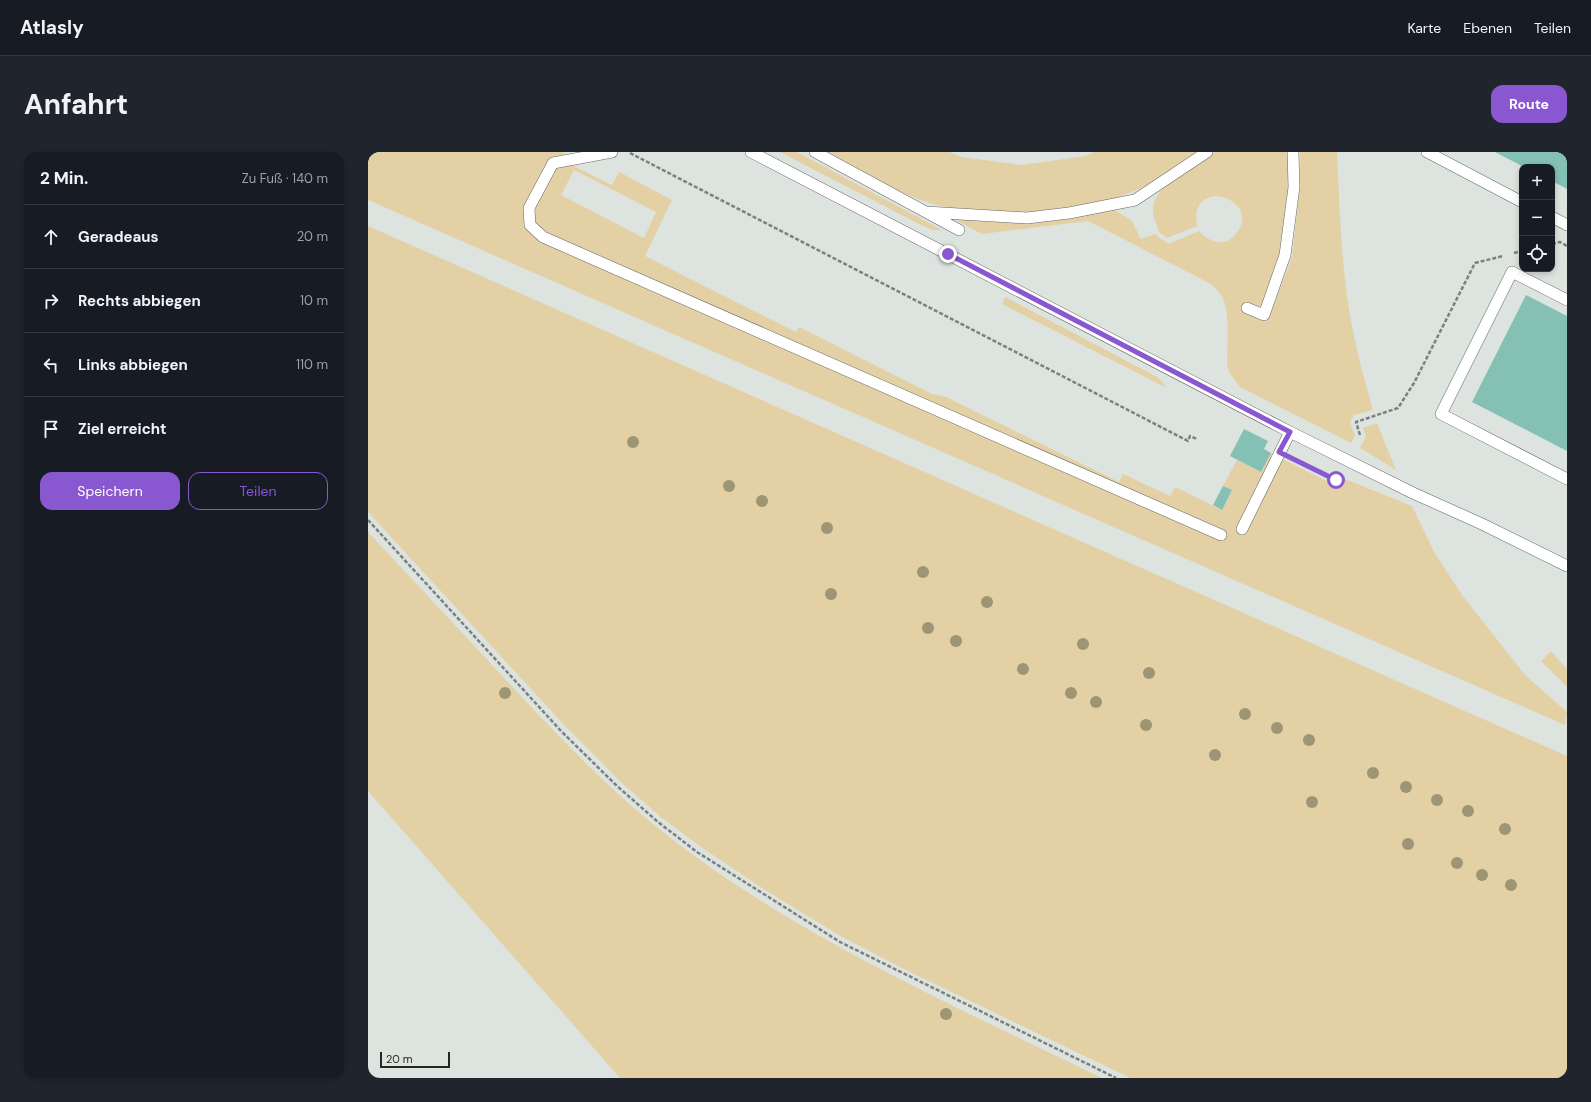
<!DOCTYPE html>
<html lang="de">
<meta charset="utf-8">
<style>
:root{--surface:#171b24;--page:#20242c;--text:#f1f3f6;--muted:#9ea1a6;--line:#363941;--accent:#8957d0}
body{margin:0;font-family:"DM Sans",sans-serif;background:var(--page);color:var(--text)}
.controls{position:absolute;right:12px;top:12px;display:grid;overflow:hidden;border-radius:8px;box-shadow:0 2px 6px #0003}
.controls button{width:36px;height:36px;display:grid;place-items:center;padding:0;border:0;border-bottom:1px solid var(--line);background:var(--surface);color:var(--text);font:20px sans-serif}
.scale{position:absolute;left:12px;bottom:10px;width:70px;box-sizing:border-box;padding-left:4px;border:2px solid #242625;border-top:0;font-size:11px;line-height:14px;white-space:nowrap;color:#242625;-webkit-text-stroke:3px #dde3de;paint-order:stroke}
.stop{position:absolute;width:12px;height:12px;margin:-9px;border:3px solid #8957d0;border-radius:50%;background:#fff}
.stop.end{background:#8957d0;border-color:#fff;box-shadow:0 1px 4px #0008}
.list{margin:0;padding:0;list-style:none}
h2{display:flex;justify-content:space-between;align-items:center;height:52px;margin:0;padding:0 16px;font-size:17px}
h2 small{font-size:13px;font-weight:400;color:var(--muted)}
.list li{display:grid;grid-template-columns:26px 1fr auto;gap:12px;align-items:center;box-sizing:border-box;height:64px;padding:0 16px;border-top:1px solid var(--line)}
.list b{display:block;font-size:15px;white-space:nowrap}
.list em{font-size:13px;font-style:normal;color:var(--muted)}
.actions{display:flex;gap:8px;padding:12px 16px}
.actions a{flex:1;padding:9px 0;border:1px solid var(--accent);border-radius:12px;text-align:center;font-size:14px;color:var(--accent)}
.actions .main{background:var(--accent);color:#fff}
.icon{flex:none;width:22px;height:22px;fill:none;stroke:currentColor;stroke-width:2;stroke-linecap:round;stroke-linejoin:round}
.map{position:relative;flex:none;width:1199px;height:926px;overflow:hidden;border-radius:12px}
header{display:flex;align-items:center;gap:24px;box-sizing:border-box;height:56px;padding:0 20px;background:var(--surface);border-bottom:1px solid var(--line)}
header strong{font-size:19px}
nav{display:flex;gap:22px;margin-inline-start:auto;font-size:14px}
.intro{display:flex;align-items:center;justify-content:space-between;box-sizing:border-box;height:96px;padding:0 24px}
h1{margin:0;font-size:28px}
.button{padding:10px 18px;border-radius:12px;background:var(--accent);color:#fff;font-size:14px;font-weight:700}
main{display:flex;gap:24px;padding:0 24px}
aside{flex:1;background:var(--surface);border-radius:12px;box-shadow:0 2px 6px #0003}
.map>svg:first-child{display:block}
</style>
<header>
<strong>Atlasly</strong>
<nav><a>Karte</a><a>Ebenen</a><a>Teilen</a></nav>
</header>
<div class="intro"><h1>Anfahrt</h1><a class="button">Route</a></div>
<main>
<aside>
<h2>2 Min.<small>Zu Fuß · 140 m</small></h2>
<ul class="list">
<li><svg class="icon" aria-label="ahead" viewBox="0 0 24 24"><path d="M12 20V5M6 11l6-6 6 6"/></svg><div><b>Geradeaus</b></div><em>20 m</em></li>
<li><svg class="icon" aria-label="right" viewBox="0 0 24 24"><path d="M7 20v-9h11M14 6l5 5-5 5"/></svg><div><b>Rechts abbiegen</b></div><em>10 m</em></li>
<li><svg class="icon" aria-label="left" viewBox="0 0 24 24"><path d="M17 20v-9H6M10 6l-5 5 5 5"/></svg><div><b>Links abbiegen</b></div><em>110 m</em></li>
<li><svg class="icon" aria-label="arrive" viewBox="0 0 24 24"><path d="M6 21V4h12l-3 4 3 4H6"/></svg><div><b>Ziel erreicht</b></div></li>
</ul>
<div class="actions"><a class="main">Speichern</a><a>Teilen</a></div>
</aside>
<div class="map">
<svg width="1199" height="926" viewBox="0 0 1199 926">
<rect width="100%" height="100%" fill="#dde3de"/>
<path fill="#e3d1a5" fill-rule="evenodd" d="M0,0H195L204,13L244,33L251,20L304,48L277,104L428,180L431,175L564,242L578,245L751,330L755,322L802,344L807,335L854,358L864,338L855,334L869,308L893,320L903,301L972,336L977,327L1044,354L1066,400L1094,443L1157,523L1199,560L1197,573L0,48ZM206,18L288,60L276,86L193,43Z
M412,0H429L574,78H564L549,71Z
M460,0H581L594,5L654,13L717,4L727,0H828C808,14 787,31 764,40C719,59 669,63 621,60C604,59 586,58 569,53C531,43 495,19 460,0Z
M847,0H920V34L912,101L893,155L876,149L881,163L899,170L924,105L932,35V0H969C972,61 973,124 986,184C991,209 998,233 1005,258L986,263L982,271L987,283L983,291L872,235L861,220L859,213C859,194 862,166 856,149C854,142 848,137 843,132L720,69L614,82L584,66L624,70L663,69L745,57L764,69L773,87L787,82L800,92L831,79C841,90 856,96 867,83C898,48 820,22 829,74L799,86L791,80L785,63L786,50L793,38Z
M0,74L1199,604V926H762L542,820L474,785L397,738L333,695L294,666L254,631L199,576L0,360Z
M637,145L791,226L799,236L634,152Z
M1009,271L1028,318L992,296L998,284L995,276Z
M0,380C45,428 91,477 136,526C184,577 231,628 286,673C420,781 580,851 734,926H252L0,639Z
M1183,499L1199,517V535L1173,509Z"/>
<path fill="#84c0b3" d="M1127,0H1199V37L1184,29V15H1156Z
M1158,143L1199,164V299L1104,250Z
M876,277L900,289L896,297L903,301L893,320L862,304Z
M855,334L864,338L854,358L845,353Z"/>
<g fill="none" stroke-linecap="round" stroke-linejoin="round">
<g stroke="#636764" stroke-width="12">
<path id="lane" d="M244,0L185,11L161,56L162,73L175,85L853,383
M383,0L922,280L1045,341L1114,372L1199,414
M447,0L591,78
M1059,0L1154,50
M558,60L659,66L701,61L767,48L839,0
M1184,65L1199,73
M1199,148L1144,120L1073,262L1199,327
M879,156L896,163L917,103L926,35L925,0
M874,377L922,280"/>
</g>
<path stroke="#7d817e" stroke-width="2.5" stroke-dasharray="4 2" stroke-linecap="butt" d="M262,1L820,289L822,284L829,287
M1184,92L1192,90L1199,94
M1146,101L1154,99
M992,283L988,270L1030,256L1046,231L1107,111L1135,104
M927,308L968,328
M0,368L194,580L249,634L290,670L329,700L472,790L748,926"/>
<use href="#lane" stroke="#fff" stroke-width="11"/>
</g>
<g fill="#9d9574">
<circle cx="265" cy="290" r="6"/>
<circle cx="361" cy="334" r="6"/>
<circle cx="394" cy="349" r="6"/>
<circle cx="459" cy="376" r="6"/>
<circle cx="555" cy="420" r="6"/>
<circle cx="463" cy="442" r="6"/>
<circle cx="619" cy="450" r="6"/>
<circle cx="560" cy="476" r="6"/>
<circle cx="588" cy="489" r="6"/>
<circle cx="715" cy="492" r="6"/>
<circle cx="655" cy="517" r="6"/>
<circle cx="781" cy="521" r="6"/>
<circle cx="137" cy="541" r="6"/>
<circle cx="703" cy="541" r="6"/>
<circle cx="728" cy="550" r="6"/>
<circle cx="877" cy="562" r="6"/>
<circle cx="778" cy="573" r="6"/>
<circle cx="909" cy="576" r="6"/>
<circle cx="941" cy="588" r="6"/>
<circle cx="847" cy="603" r="6"/>
<circle cx="1005" cy="621" r="6"/>
<circle cx="1038" cy="635" r="6"/>
<circle cx="1069" cy="648" r="6"/>
<circle cx="944" cy="650" r="6"/>
<circle cx="1100" cy="659" r="6"/>
<circle cx="1137" cy="677" r="6"/>
<circle cx="1040" cy="692" r="6"/>
<circle cx="1089" cy="711" r="6"/>
<circle cx="1114" cy="723" r="6"/>
<circle cx="1143" cy="733" r="6"/>
<circle cx="578" cy="862" r="6"/>
</g>
<g fill="none" stroke-linecap="round" stroke-linejoin="round">
<path stroke="#8957d0" stroke-width="5" d="M580,102L922,280L911,300L968,328"/>
</g>
</svg>
<div class="controls">
<button>+</button>
<button>−</button>
<button><svg class="icon" aria-label="locate" viewBox="0 0 24 24"><circle cx="12" cy="12" r="6"/><path d="M12 2v4M12 18v4M2 12h4M18 12h4"/></svg></button>
</div>
<div class="scale">20 m</div>
<div class="stop" style="left:968px;top:328px"></div>
<div class="stop end" style="left:580px;top:102px"></div>
</div>
</main>
